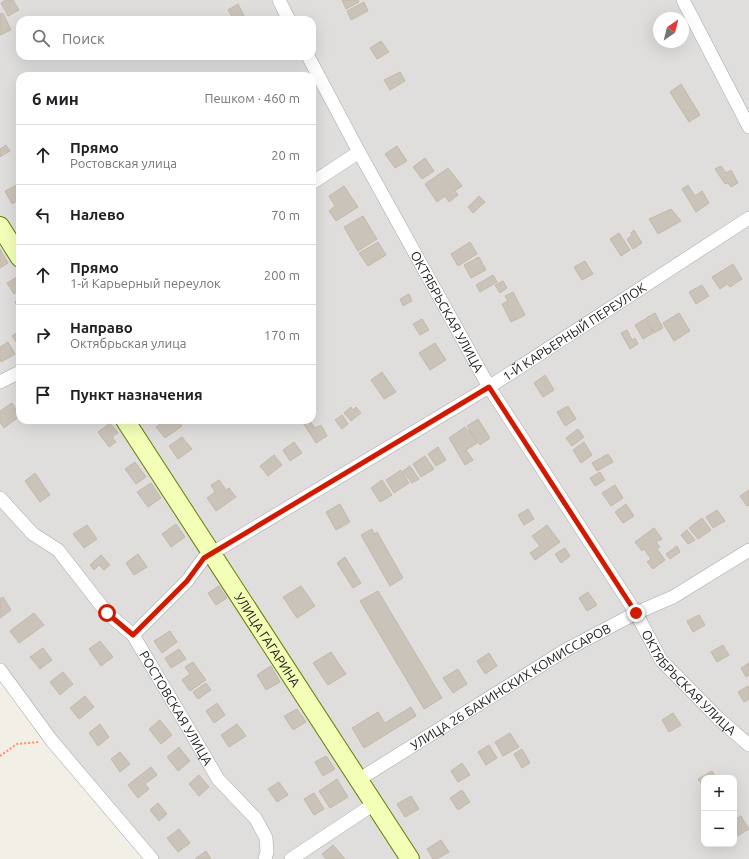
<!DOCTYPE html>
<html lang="ru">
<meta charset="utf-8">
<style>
:root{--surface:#fff;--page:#f2f2f2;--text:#202124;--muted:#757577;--line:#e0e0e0}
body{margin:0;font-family:Ubuntu,sans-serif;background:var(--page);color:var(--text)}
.controls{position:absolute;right:12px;bottom:12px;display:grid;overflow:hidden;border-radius:8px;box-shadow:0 4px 16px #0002}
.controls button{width:36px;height:36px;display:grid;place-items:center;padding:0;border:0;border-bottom:1px solid var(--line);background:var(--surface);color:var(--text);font:20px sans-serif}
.compass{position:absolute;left:653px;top:12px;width:36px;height:36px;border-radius:50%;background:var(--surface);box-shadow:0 4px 16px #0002;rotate:35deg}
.stop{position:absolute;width:12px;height:12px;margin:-9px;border:3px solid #d11a00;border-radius:50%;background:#fff}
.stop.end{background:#d11a00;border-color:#fff;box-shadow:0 1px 4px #0008}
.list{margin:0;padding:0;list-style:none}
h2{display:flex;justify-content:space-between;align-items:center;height:52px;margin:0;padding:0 16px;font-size:17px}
h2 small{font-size:13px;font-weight:400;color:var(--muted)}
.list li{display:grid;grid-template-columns:26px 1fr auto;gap:12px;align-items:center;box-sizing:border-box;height:60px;padding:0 16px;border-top:1px solid var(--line)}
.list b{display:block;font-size:15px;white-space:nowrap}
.list p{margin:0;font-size:13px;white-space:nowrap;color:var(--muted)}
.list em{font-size:13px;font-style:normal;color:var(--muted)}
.icon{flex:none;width:22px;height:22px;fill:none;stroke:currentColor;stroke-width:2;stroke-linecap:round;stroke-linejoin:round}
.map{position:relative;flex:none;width:749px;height:859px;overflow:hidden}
.search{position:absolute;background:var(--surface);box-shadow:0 4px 16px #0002;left:16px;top:16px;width:300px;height:44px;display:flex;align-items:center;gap:10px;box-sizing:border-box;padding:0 14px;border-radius:12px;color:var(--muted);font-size:15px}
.panel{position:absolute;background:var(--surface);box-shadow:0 4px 16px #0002;left:16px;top:72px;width:300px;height:352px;border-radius:12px}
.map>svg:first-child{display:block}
</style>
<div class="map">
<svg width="749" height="859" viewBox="0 0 749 859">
<rect width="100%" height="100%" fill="#f2efe6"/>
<path fill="#dfdedd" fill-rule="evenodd" d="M0,0H749V859H146L0,666ZM659,18H683V42H659ZM20,20H312V56H20ZM20,76H312V420H20ZM704,778H734V844H704Z"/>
<path fill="#cac3b9" stroke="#c5b8a7" d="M6,0H13L19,10L8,16L1,3Z
M342,0H358L359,2L346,9Z
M364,2L368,11L351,20L347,11Z
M238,4L245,18L242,20H234L228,10Z
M3,13L11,30L0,35V14Z
M381,41L389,52L377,59L370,48Z
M400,72L405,81L390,90L384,80Z
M681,84L700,115L689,122L670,92Z
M6,145L10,151L0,157V149Z
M397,146L407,161L395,168L385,154Z
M425,158L434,171L422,179L413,167Z
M721,166L726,173L731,170L738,183L731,187L728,183L725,184L715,169Z
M448,168L462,186L455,191L458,195L449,202L445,196L437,202L425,184Z
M19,184L20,186V199L12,204L5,191Z
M688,185L695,196L702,191L709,203L696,212L682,189Z
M344,186L358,207L336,221L329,211L335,206L329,196Z
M479,196L485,202L473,213L468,207Z
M671,209L681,221L658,234L649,219Z
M363,216L377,239L358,251L344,227Z
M634,230L642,243L633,249L627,239L632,235L631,233Z
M619,233L630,250L621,256L610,239Z
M378,242L386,255L368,266L359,253Z
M470,242L477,254L458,266L451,254Z
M0,249L8,263L0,268Z
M479,257L486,270L471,278L464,265Z
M585,261L593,274L582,280L574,267Z
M733,264L742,279L730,287L727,284L720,289L712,277Z
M493,275L497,282L480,292L476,285Z
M17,277L20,282V290L14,294L7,283Z
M503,281L507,288L500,293L495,285Z
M702,285L709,296L696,304L689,292Z
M513,292L525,315L511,322L502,304L508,301L505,296Z
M409,294L412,301L403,306L400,299Z
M20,298V310L15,302Z
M655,313L663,328L654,333L646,318Z
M679,313L690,331L674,341L663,323Z
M422,319L429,330L420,335L413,324Z
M645,319L653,333L643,339L635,325Z
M627,330L632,340L635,338L638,344L630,349L621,333Z
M20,331V345L19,346L12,336Z
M8,342L15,354L1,362L0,359V347Z
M435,343L446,360L430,370L419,353Z
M382,372L396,392L384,399L371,380Z
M545,375L554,390L543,397L534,383Z
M12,403L20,416L4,428L0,422V411Z
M568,406L576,419L565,426L557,412Z
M351,407L353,410L356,407L361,413L351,421L344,413Z
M342,415L348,424L342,429L335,420Z
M478,419L490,438L480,445L467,426Z
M166,420H177L182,426L165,438L156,427Z
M309,420L315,428L321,425L327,436L316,443L303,423Z
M110,423L118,433L112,437L116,442L109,447L98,432Z
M465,427L468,431L469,430L477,443L466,450L473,460L465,465L449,438Z
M578,429L584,437L572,446L566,438Z
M182,437L192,449L178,459L169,446Z
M294,442L302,453L290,461L283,450Z
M584,442L592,455L581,463L573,450Z
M438,447L446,460L436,466L428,454Z
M608,454L613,462L597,471L592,463Z
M274,455L282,465L268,476L260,466Z
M425,456L434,469L421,477L413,464Z
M135,462L146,477L136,484L125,469Z
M410,466L419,479L412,483L403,471Z
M401,470L409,483L394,493L386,480Z
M600,472L605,480L595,486L590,478Z
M35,473L50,495L40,502L25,481Z
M219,480L226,490L229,488L236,497L216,511L207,498L215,492L211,485Z
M382,480L392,495L380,502L371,488Z
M151,483L161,498L148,507L137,492Z
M615,485L623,498L611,506L602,493Z
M749,490V505L747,506L740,496Z
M340,504L350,522L336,530L326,512Z
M626,504L634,516L623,523L615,512Z
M528,509L534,519L524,525L518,515Z
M717,510L725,521L713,528L706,517Z
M702,518L711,530L698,539L689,528Z
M176,524L185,537L171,547L162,534Z
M87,525L97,539L84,548L73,534Z
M547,525L560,542L535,560L530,553L540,546L532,536Z
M654,528L662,539L656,542L660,547L657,549L665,560L653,569L647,562L651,559L644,549L642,551L635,542Z
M372,529L374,534L377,532L403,578L390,586L361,535Z
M687,530L695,540L688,544L681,535Z
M677,546L680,552L670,559L666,554Z
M565,548L570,556L561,563L555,554Z
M138,554L147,567L134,575L126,563Z
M101,555L110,565L104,570L99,565L94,570L90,565Z
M345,557L361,583L353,588L337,563Z
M219,586L227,598L216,605L208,593Z
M301,586L315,606L297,618L283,597Z
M378,591L442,698L424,709L360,601Z
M588,592L597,605L587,611L579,598Z
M3,597L11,610L0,618V599Z
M34,613L44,625L19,643L10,631Z
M699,615L705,625L693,632L687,621Z
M170,631L177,642L162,653L154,641Z
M100,641L113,657L101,666L89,649Z
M723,645L729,655L717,662L711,652Z
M43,648L52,660L40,669L30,657Z
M179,649L186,659L171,668L165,658Z
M331,652L346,674L328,685L313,663Z
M489,653L497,666L485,674L477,661Z
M193,662L206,680L190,691L182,680L190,674L185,667Z
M749,663V675L746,677L741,668Z
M271,666L280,682L266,690L257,675Z
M458,669L467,684L453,693L443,678Z
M63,672L73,684L60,695L50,682Z
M206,683L211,690L198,699L193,692Z
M748,686L749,689V699L744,702L738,692Z
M85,696L94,707L79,719L70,708Z
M217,703L225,715L214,723L206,711Z
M411,707L416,716L364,748L352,728L378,712L385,723Z
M297,709L306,722L293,730L284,716Z
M673,713L681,725L669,732L662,720Z
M160,720L172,735L161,744L149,729Z
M100,724L109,737L98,746L89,733Z
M237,724L246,736L229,747L221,735Z
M510,733L519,747L503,756L495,742Z
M489,745L497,758L486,765L478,752Z
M179,747L190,761L178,771L167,757Z
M522,749L530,763L522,768L514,754Z
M120,752L130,764L120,772L111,759Z
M326,756L335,769L323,776L315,762Z
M462,763L470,775L458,782L451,771Z
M151,767L157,775L145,784L149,789L138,798L128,785Z
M712,771L716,778H704V788L698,779Z
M199,775L209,787L199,796L189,784Z
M337,779L348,797L330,808L319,791Z
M279,782L288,795L277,802L268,789Z
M462,790L470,802L458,810L450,798Z
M314,793L324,809L314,815L304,799Z
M411,796L419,809L405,817L397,804Z
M158,803L167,814L159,821L150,810Z
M741,816L749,829L734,838V820Z
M179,829L190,843L178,852L167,838Z
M441,840L449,852L437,859H433L427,849Z
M333,845L345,859H326L322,854Z
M206,851L211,859H195Z"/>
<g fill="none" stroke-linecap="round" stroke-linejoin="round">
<g stroke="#a8a8a8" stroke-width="14">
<g id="street">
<path d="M279,0L289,20"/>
<path d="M683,0L749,127"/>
<path id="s1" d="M308,56L359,152L489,387L636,613L661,660L718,718L749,745"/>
<path d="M312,183L359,152"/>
<path d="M0,382L20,372"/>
<path id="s2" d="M0,498L33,534L58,550L107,613L133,635L190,731L218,779L256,819L266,838L267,852L265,859"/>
<path id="s3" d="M133,635L187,581L204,558L489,387L749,218"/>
<path d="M0,670L52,741L152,859"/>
<path id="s4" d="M358,780L564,651L636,613L673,597L749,550"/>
<path d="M291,859L374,804"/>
</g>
</g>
<g stroke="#627f00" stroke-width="20">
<g id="secondary">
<path d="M0,226L20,258"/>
<path id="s5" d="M125,420L410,859"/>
</g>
</g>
<path stroke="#ff8c6a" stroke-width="2" stroke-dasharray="2 2" stroke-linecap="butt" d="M0,756L17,744L39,742"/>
<use href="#street" stroke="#fff" stroke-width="13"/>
<use href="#secondary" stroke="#f3ffb7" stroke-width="18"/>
</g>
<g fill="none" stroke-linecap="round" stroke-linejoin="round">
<path stroke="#d11a00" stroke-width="5" d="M107,613L133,635L187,581L204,558L489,387L636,613"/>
</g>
<g text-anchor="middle" stroke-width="4" stroke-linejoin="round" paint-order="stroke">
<g font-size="13" fill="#212121" stroke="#fff">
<text dy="5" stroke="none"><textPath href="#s1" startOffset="291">ОКТЯБРЬСКАЯ УЛИЦА</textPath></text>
<text dy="5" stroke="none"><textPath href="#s3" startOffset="539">1-Й КАРЬЕРНЫЙ ПЕРЕУЛОК</textPath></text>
<text dy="5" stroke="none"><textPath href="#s5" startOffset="262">УЛИЦА ГАГАРИНА</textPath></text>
<text dy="5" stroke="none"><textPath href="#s1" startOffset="735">ОКТЯБРЬСКАЯ УЛИЦА</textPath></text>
<text dy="5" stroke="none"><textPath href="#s4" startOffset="179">УЛИЦА 26 БАКИНСКИХ КОМИССАРОВ</textPath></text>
<text dy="5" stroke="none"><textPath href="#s2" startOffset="277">РОСТОВСКАЯ УЛИЦА</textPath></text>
</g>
</g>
</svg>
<div class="controls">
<button>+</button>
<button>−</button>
</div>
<svg class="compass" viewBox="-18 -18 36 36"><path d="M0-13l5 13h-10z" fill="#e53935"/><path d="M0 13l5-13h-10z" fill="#757577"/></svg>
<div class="stop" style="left:107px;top:613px"></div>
<div class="stop end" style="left:636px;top:613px"></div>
<div class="search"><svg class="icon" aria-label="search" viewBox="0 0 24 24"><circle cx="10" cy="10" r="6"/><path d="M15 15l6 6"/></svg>Поиск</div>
<section class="panel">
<h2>6 мин<small>Пешком · 460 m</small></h2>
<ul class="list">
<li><svg class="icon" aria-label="ahead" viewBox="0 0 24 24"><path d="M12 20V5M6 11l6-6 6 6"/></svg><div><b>Прямо</b><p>Ростовская улица</p></div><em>20 m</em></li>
<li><svg class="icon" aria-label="left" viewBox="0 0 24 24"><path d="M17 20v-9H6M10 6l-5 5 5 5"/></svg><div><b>Налево</b></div><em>70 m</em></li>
<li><svg class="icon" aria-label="ahead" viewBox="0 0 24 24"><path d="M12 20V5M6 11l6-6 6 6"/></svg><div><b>Прямо</b><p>1-й Карьерный переулок</p></div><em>200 m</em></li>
<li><svg class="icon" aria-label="right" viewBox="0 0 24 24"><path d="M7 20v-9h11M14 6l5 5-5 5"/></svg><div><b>Направо</b><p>Октябрьская улица</p></div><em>170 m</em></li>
<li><svg class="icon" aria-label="arrive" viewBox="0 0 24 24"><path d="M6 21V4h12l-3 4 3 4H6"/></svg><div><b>Пункт назначения</b></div></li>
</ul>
</section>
</div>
